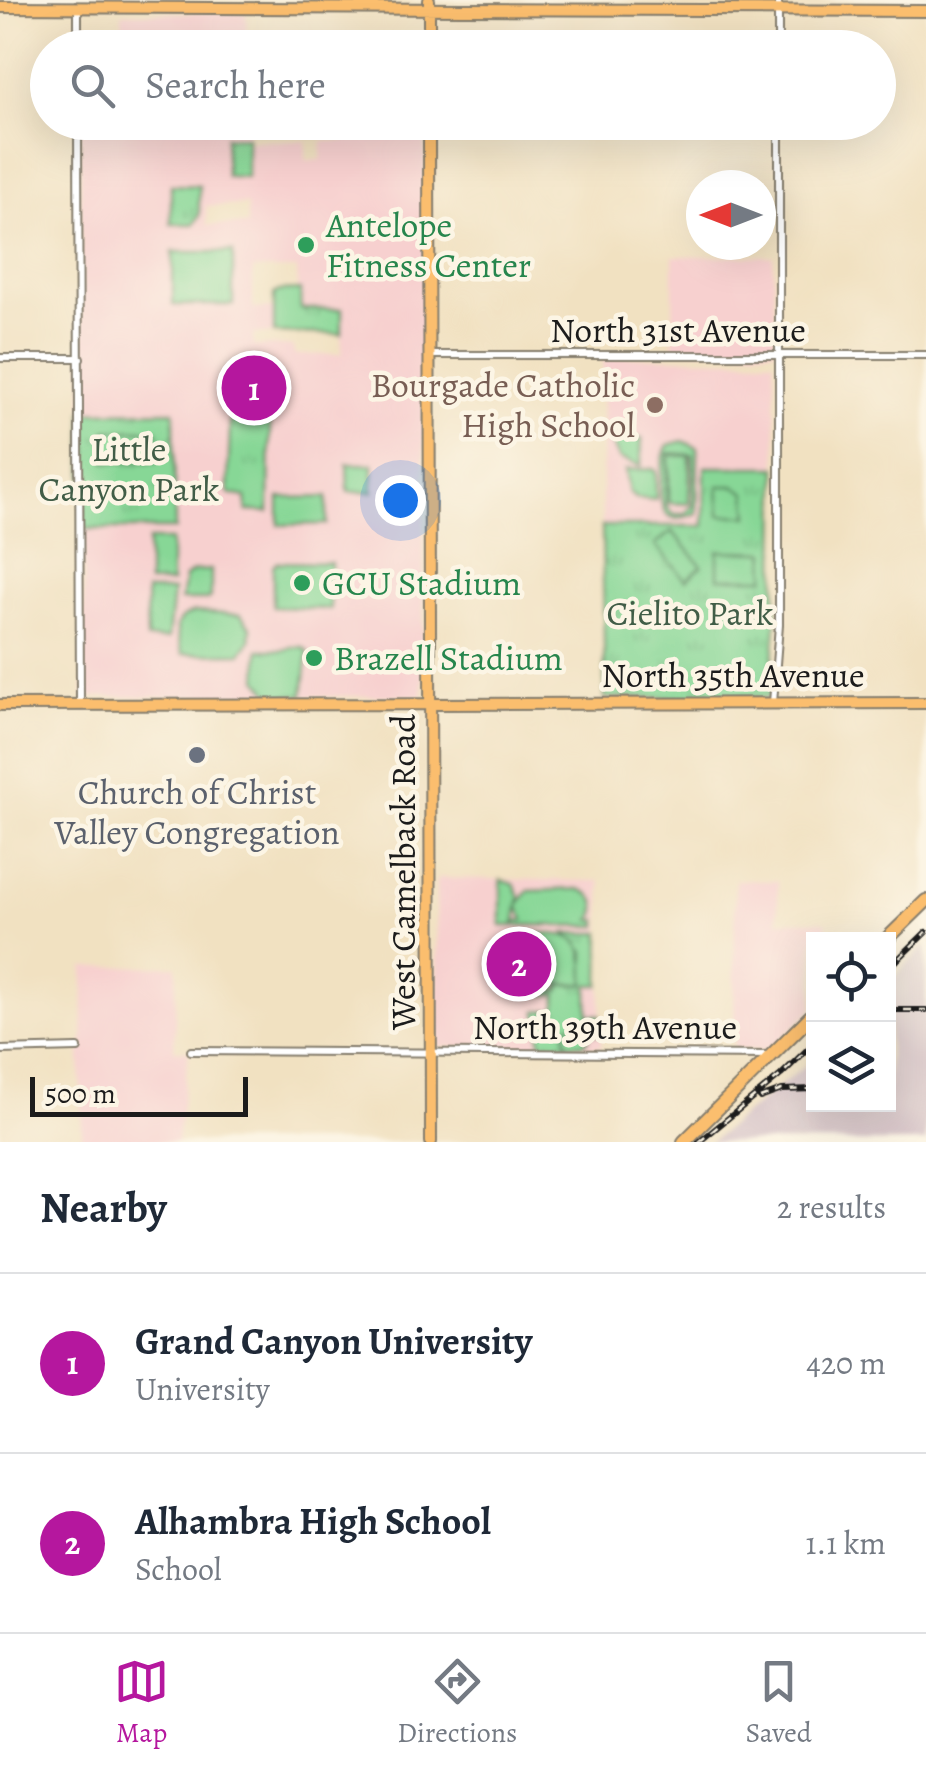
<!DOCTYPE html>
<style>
:root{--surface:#fff;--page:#f2f2f3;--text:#1f2937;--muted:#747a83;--line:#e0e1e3;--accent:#b5179e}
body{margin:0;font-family:Alegreya,serif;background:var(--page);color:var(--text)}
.controls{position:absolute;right:30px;bottom:30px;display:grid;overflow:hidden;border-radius:0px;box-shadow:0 10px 40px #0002}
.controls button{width:90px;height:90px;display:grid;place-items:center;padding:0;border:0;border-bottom:2px solid var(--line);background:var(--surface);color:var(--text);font:50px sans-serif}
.compass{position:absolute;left:686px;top:170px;width:90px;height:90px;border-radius:50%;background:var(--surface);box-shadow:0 10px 40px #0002;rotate:270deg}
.scale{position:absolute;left:30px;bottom:25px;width:218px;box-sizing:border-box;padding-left:10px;border:5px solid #1c1c1c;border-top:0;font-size:28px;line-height:35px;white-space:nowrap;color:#1c1c1c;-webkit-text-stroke:8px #fcf5e5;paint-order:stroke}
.you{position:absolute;left:400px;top:500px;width:35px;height:35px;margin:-25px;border:8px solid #fff;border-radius:50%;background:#1a73e8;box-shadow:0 0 0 15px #1a73e833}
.badge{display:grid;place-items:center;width:65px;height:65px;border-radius:50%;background:var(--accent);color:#fff;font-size:32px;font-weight:700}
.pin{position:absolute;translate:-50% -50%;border:5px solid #fff;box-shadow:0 2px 10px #0006}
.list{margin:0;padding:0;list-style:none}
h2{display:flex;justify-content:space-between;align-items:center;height:130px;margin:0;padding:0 40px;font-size:42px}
h2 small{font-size:32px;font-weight:400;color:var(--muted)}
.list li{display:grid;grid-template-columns:65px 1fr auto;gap:30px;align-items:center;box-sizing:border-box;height:180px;padding:0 40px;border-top:2px solid var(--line)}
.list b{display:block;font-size:38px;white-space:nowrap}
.list p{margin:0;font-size:32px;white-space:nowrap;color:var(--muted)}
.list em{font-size:32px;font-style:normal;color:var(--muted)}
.icon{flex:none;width:55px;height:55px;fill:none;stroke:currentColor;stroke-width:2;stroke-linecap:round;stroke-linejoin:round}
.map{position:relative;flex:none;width:926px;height:1142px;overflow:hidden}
.search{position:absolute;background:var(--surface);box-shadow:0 10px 40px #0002;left:30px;right:30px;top:30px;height:110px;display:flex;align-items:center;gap:25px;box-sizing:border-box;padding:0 35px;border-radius:55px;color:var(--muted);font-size:38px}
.sheet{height:490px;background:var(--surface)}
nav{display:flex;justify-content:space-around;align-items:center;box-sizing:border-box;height:140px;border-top:2px solid var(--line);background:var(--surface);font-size:28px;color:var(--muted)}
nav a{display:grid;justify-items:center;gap:5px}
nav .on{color:var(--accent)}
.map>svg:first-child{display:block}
</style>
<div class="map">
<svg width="926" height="1142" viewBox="0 0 926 1142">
<defs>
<pattern id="grass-tufts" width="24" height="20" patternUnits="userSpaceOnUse" patternTransform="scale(2.5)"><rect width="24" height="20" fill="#87d796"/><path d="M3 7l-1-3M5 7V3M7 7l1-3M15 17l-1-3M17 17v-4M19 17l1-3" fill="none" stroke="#74b881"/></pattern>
</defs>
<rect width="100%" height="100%" fill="#fcf5e5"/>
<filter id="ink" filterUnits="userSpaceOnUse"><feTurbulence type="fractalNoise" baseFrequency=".01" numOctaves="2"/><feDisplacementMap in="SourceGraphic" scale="20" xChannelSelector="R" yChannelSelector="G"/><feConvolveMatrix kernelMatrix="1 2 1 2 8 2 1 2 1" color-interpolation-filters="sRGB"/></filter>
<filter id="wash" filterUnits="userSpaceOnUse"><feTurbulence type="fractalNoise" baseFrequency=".0048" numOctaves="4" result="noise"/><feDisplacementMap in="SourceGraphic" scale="40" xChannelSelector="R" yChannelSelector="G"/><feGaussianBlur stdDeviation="2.25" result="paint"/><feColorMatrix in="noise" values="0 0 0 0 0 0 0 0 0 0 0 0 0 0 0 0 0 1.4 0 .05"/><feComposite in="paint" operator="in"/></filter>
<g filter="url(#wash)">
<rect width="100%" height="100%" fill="#f1e1c1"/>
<path fill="#f7d0cf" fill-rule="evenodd" d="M122,13H246L247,47H122Z
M80,123H248V141H306V160H321L322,141H344V123H425L423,696L84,697V529H174V412H83ZM247,205V225H207L206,206ZM253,269H297L298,290L279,291L274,294V308L253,309ZM253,334H341L342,354L294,355L293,346H253Z
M673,256H773L775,350L673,351Z
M627,357L774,360L777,467H705V526H602L603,360Z
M439,878L601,881V1047H438L436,880Z
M735,880L778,881V921H826V939H814L813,1009L770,1049L764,1050L734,1049Z
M177,966L174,1050L189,1051L177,1142H82L80,1051L83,1044L84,967Z"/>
<path fill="#d2bec5" d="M926,945V1142H710L813,1059L814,1104H888L889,983Z"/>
<path fill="url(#grass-tufts)" stroke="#527a59" stroke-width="2.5" d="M225,137H247V177L226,176Z
M171,185L199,186V216L194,224H171Z
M300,290L301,309H342V334L274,333V294L279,291Z
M174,411L175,529H84L83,412Z
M242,418L267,420L270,426L269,512L247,511L246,497L230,494L228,487L230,420Z
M347,464H373V492H348Z
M705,467H777L776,625L770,697L605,698L602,526H704Z
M501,880L514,884L520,896L515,926H501Z
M566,933H601L600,985H588L589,1039L584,1044L541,1043L537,1011L556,1009L557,994L541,995L537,988L548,986L549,990H560L561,985L584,984L585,952Z"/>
<path fill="#87d796" stroke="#527a59" stroke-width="2.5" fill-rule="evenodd" d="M173,252H233V305H173Z
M106,430H157V462H106Z
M613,437L642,439L641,466L620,459L613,446Z
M683,441L698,448L697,513L678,519C671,517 668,517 664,510C658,499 661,455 668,445ZM668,453L693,455V506L684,514H673L666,505Z
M669,455L690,456L689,504L669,503Z
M653,469L656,472V500L635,498L629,493L625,470Z
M718,486H735L746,493L749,516L720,515Z
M327,497V524L279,525V498Z
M672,531L702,566L686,580L655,545Z
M148,540H171V583H148Z
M718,551L766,552L765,578H718Z
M277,562L331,563L330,609L273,607V566Z
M211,570V597L208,600H181L185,577L194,571Z
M146,591H173L168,639H147Z
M195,612L241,615L251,628L250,641L241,653L182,654C178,636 168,619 195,612Z
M291,647H303L308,652L303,695L273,696L258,679L259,650H284Z
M579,889C595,894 601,905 592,920H598V926L516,925V921L524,920L518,905L528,891Z
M536,933C581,934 585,941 585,984H539L535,980Z
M589,1015H600V1034H588L584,1044H567L565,1034L569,1025L585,1021L588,1028Z"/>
</g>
<g filter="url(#ink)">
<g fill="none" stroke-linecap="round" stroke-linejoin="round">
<g stroke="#867e6e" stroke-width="10">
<path id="minor" d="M778,0V48
M78,8V48
M78,122L80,704
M430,355H926
M0,358H80
M773,703L779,625V122
M0,1050L78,1048
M191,1051L772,1055"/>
</g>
<g stroke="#867e6e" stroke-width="14">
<path id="major" d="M429,0V48
M0,7L926,11
M429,122L431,1142
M0,705L926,703"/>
</g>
<g stroke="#867e6e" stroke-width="16">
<path id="highway" d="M887,939L926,901
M684,1142L814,1013"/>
</g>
<use href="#minor" stroke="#fff" stroke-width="6"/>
<use href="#major" stroke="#fbbe6e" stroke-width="10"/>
<use href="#highway" stroke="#fbbe6e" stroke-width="12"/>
<g stroke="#1c1c1c" stroke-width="6">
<path id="rail" d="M888,969L926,932
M888,1010H926
M760,1098L782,1090L814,1089
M699,1142L781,1075L814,1043"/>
</g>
<use href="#rail" stroke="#fcf5e5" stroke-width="2.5" stroke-dasharray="8" stroke-linecap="butt"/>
</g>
</g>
<g fill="#2e9e5b" stroke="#fcf5e5" stroke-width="4">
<circle cx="306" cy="245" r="10"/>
<circle cx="302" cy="583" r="10"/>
<circle cx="314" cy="658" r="10"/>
</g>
<circle fill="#8d6e63" stroke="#fcf5e5" stroke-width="4" cx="655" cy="405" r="10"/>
<circle fill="#6b7280" stroke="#fcf5e5" stroke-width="4" cx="197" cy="755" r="10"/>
<g text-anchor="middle" stroke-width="9" stroke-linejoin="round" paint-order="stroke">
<g font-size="35" fill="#27864d" stroke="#fcf5e5" text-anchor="start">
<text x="326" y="237">Antelope<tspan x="326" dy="40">Fitness Center</tspan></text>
<text x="322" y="595">GCU Stadium</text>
<text x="334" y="670">Brazell Stadium</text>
</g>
<g font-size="35" fill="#1c1c1c" stroke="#fcf5e5">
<text x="678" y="342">North 31st Avenue</text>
<text x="733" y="687">North 35th Avenue</text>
<text transform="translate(403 872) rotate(-90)" y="12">West Camelback Road</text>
<text x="605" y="1039">North 39th Avenue</text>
</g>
<g font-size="35" fill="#785e54" stroke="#fcf5e5" text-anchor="end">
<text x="635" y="397">Bourgade Catholic<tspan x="635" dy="40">High School</tspan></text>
</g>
<g font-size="35" fill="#415d47" stroke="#fcf5e5">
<text x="129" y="461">Little<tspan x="129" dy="40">Canyon Park</tspan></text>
<text x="690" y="625">Cielito Park</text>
</g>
<g font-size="35" fill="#5b616d" stroke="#fcf5e5">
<text x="197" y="804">Church of Christ<tspan x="197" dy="40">Valley Congregation</tspan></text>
</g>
</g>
</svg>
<div class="controls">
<button><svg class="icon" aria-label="locate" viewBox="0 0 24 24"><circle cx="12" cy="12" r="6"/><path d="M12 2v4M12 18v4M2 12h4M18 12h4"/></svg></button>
<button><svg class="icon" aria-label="layers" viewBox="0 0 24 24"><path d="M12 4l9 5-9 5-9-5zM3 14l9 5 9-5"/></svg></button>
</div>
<svg class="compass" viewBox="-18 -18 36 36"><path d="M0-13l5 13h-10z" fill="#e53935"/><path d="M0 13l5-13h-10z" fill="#747a83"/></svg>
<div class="scale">500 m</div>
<div class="you"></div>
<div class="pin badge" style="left:254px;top:388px">1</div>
<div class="pin badge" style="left:519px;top:964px">2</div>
<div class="search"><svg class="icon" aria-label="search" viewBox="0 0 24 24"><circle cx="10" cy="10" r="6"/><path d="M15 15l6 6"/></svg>Search here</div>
</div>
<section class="sheet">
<h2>Nearby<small>2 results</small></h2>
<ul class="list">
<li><span class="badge">1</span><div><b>Grand Canyon University</b><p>University</p></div><em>420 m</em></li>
<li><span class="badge">2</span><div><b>Alhambra High School</b><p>School</p></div><em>1.1 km</em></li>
</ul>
</section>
<nav>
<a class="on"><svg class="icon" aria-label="map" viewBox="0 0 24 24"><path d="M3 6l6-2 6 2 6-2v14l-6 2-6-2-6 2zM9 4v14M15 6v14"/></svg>Map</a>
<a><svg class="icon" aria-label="directions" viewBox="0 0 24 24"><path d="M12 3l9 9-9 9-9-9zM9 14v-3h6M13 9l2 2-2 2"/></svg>Directions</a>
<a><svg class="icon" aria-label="saved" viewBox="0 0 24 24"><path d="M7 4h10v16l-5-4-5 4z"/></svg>Saved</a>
</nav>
